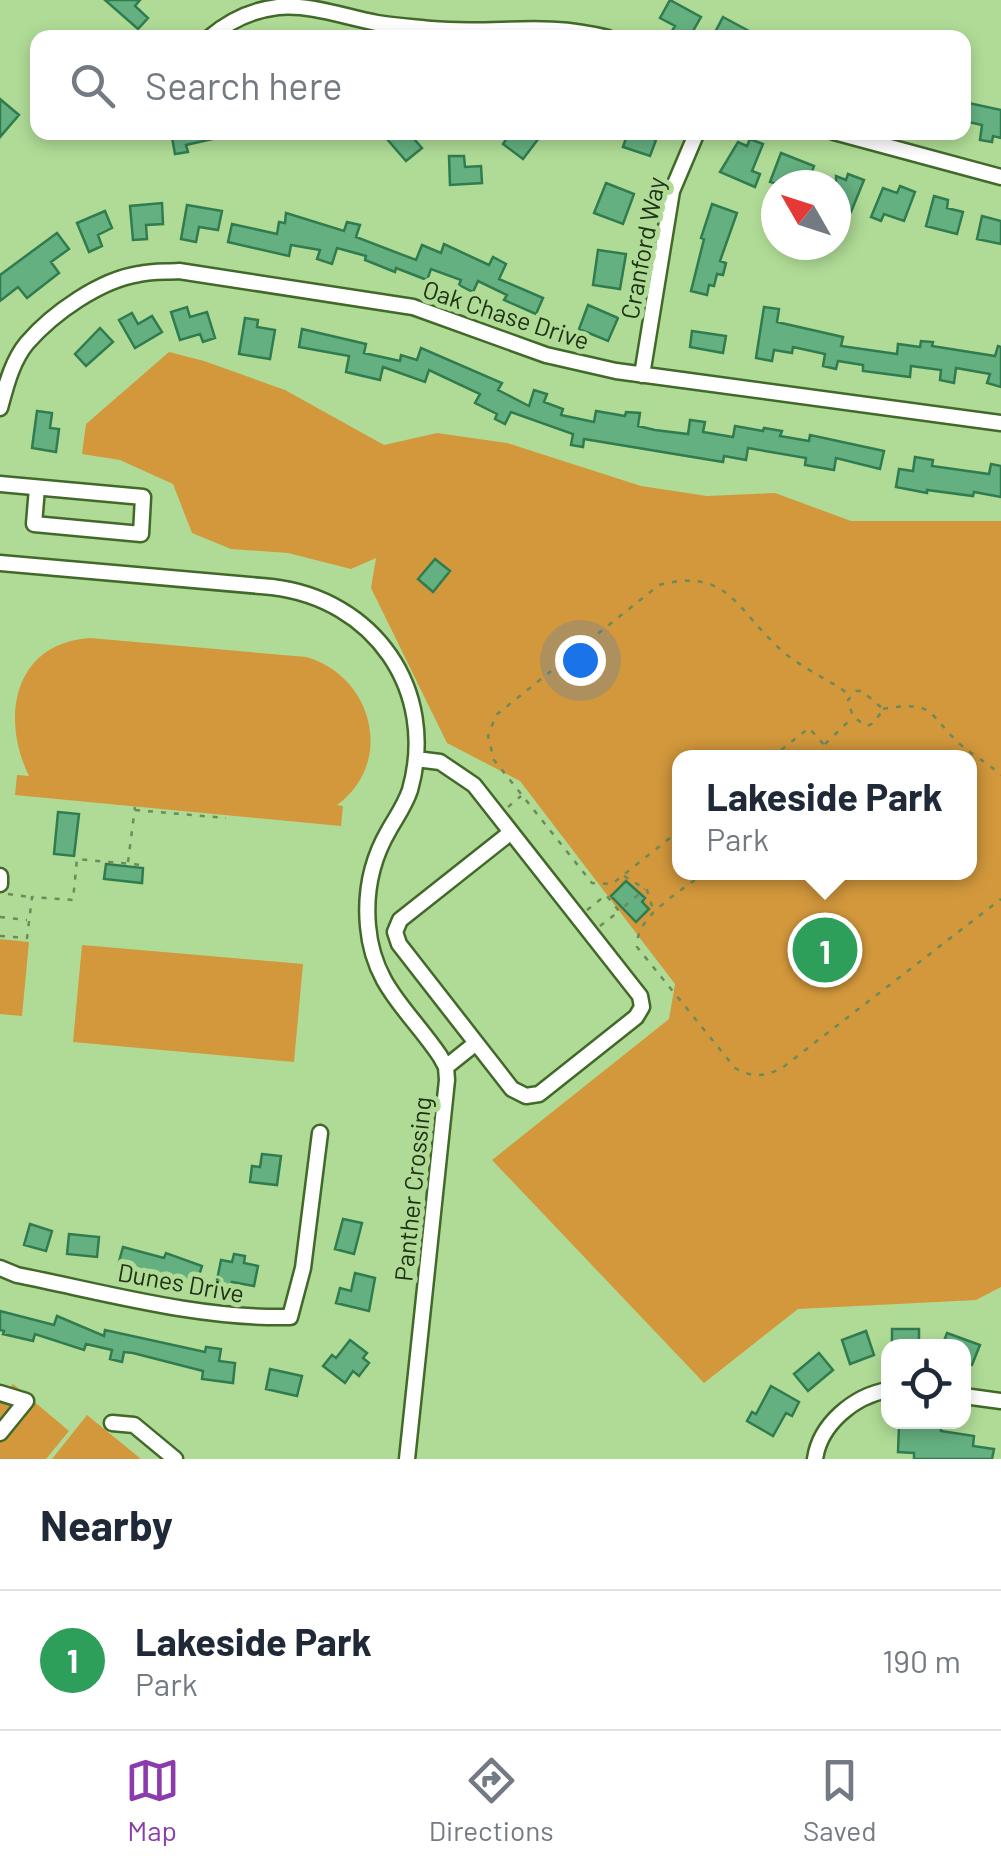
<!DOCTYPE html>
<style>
:root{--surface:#fff;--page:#f2f2f3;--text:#1f2937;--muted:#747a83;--line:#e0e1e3;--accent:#8b3bab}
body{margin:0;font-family:Barlow,sans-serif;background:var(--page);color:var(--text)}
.controls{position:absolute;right:30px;bottom:30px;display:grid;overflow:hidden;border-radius:20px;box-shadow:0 5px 15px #0003}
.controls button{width:90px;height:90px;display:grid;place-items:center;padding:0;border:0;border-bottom:2px solid var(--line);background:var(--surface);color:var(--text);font:50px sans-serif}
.compass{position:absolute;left:761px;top:170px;width:90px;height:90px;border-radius:50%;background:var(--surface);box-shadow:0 5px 15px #0003;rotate:309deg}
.you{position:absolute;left:580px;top:660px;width:35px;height:35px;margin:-25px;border:8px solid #fff;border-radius:50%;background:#1a73e8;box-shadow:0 0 0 15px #1a73e833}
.badge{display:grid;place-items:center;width:65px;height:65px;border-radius:50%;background:var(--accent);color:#fff;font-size:32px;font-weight:700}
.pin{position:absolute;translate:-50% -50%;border:5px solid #fff;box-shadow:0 2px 10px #0006}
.popup{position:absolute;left:672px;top:750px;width:305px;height:130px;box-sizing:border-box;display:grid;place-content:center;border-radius:20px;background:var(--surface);filter:drop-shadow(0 2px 8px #0005);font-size:32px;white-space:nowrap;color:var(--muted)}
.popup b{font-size:38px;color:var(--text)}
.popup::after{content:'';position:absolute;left:50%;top:100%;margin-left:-20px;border:20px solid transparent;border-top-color:var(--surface)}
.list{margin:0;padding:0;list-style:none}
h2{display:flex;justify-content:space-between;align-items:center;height:130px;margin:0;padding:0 40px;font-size:42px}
h2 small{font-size:32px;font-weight:400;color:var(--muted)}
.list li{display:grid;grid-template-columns:65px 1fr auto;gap:30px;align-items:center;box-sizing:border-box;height:140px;padding:0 40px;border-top:2px solid var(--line)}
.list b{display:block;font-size:38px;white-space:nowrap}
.list p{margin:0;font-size:32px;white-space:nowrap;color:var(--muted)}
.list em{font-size:32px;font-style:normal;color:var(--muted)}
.icon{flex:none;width:55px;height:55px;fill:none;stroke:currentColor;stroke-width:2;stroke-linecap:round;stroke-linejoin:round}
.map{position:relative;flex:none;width:1001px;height:1459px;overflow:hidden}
.search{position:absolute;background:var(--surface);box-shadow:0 5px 15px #0003;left:30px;right:30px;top:30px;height:110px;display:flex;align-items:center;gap:25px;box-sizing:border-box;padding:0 35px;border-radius:20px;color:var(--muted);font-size:38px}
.sheet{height:270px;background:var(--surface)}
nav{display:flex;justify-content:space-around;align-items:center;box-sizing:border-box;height:140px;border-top:2px solid var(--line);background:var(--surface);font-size:28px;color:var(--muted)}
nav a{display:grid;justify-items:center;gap:5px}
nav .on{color:var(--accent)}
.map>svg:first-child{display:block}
</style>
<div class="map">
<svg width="1001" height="1459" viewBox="0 0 1001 1459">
<rect width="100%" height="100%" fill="#afdb96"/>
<path fill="#d3983c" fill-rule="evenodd" d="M169,352L204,361L285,390L384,445L437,433L507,443L641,486L707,496L775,493L851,521H1001V1287L976,1300L798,1309L704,1383L492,1160L669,1019L675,984L520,781L447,743L371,588L376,558L351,569L288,553L231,549L192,533L173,484L120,460L82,454L86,424ZM680,758H970V872H680Z
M90,638L306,657C372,675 396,762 337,805L343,806L341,826L15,795L17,775L29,776C0,717 14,643 90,638Z
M0,939L29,942L22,1016L0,1014Z
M82,945L303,964L294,1062L73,1042Z
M13,1384L69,1431L46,1459H0V1400Z
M87,1415L141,1459H52Z"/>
<path fill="#65b081" stroke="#307c4f" stroke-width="2.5" d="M105,0H140L135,6L148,18L138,29Z
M670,0L701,17L689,38L672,31L675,26L660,18Z
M723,17L762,38H712Z
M0,99L19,115L0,137Z
M964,102L1001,110V138L993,136L992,142L980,140L982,125L964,121Z
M171,132H220L221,137L186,145L188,152L175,154Z
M393,132H408L422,148L406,161L386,138Z
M511,132H532L539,138L523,159L503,144Z
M628,132H650L648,137L656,140L650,156L623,147Z
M750,139L763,144L752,171L760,174L755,187L720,172L738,142L747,146Z
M781,153L814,166L807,185L785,178L782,185L770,182Z
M449,156H464L465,167L481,166L482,183L450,185Z
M848,174L864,180L851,212L840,208L842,203L836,201V176L846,180Z
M606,183L634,194L623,224L594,213Z
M900,186L915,192L904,221L884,214L881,221L871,217L883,188L897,193Z
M934,196L948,200L947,208L963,212L957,234L926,226Z
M162,203L163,224L146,225L147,239L133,240L130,206Z
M712,204L737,213L720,261L726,263L723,275L717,274L714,286L709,285L707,295L691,291L704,239L701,238Z
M187,205L222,211L218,230L199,227L196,242L181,239Z
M105,211L112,228L98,235L102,246L89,252L77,223Z
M286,213L344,231L347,222L360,225L356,237L416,260L422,245L441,253L444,244L489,265L493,257L506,264L499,279L543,298L536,314L504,300L507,295L478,281L473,292L459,285L461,280L431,269L427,280L396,268L395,272L365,260L366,256L337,248L332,264L317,259L320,250L291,245L289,256L228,242L232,224L277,234L279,222L285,223Z
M982,216L1001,221V244L977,239Z
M57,233L69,249L51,262L59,273L27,298L18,287L0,301V275Z
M598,250L626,254L620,289L593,285Z
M588,305L618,318L608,341L579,329Z
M187,307L190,317L207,312L215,338L203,342L200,334L180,340L171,312Z
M764,307L779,309L777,322L843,337L841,346L897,354L898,344L920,347L921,341L933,342L932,346L995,356L998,346L1001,347V387L987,383L990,374L956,368L954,383L940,380L941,370L911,366L910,377L863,371V365L838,361L836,369L823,366L825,354L793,347L792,353L774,350L772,361L756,358Z
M132,313L138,324L152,316L162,332L135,348L119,320Z
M245,318L258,320L257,327L275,330L270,359L239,354Z
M100,328L113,342L86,366L75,354Z
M302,329L366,344L364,353L400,361L401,355L417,360L421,348L502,383L498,390L529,406L534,390L547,394L544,402L563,409L561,415L594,422L596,411L625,416L626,412L640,413L638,426L655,430L688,434L690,420L705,422L703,432L733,437L735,426L763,431L764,428L782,431L780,436L809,441L810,435L884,451L880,469L836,458L834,470L805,465L806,458L748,448L746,460L724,456L723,462L584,439L583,447L571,445L573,434L511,412L505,424L495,419L497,414L475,403L480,394L429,370L425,382L383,367L380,380L346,372L349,356L299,347Z
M692,331L726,336L723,353L690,347Z
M37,411L52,413L50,428L59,429L56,452L32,448Z
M915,457L933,460L932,466L989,474L991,464L1001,466V497L974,492L973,496L927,490V493L896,487L899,469L913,471Z
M435,559L450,571L433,592L418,579Z
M58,812L79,814L74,856L54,854Z
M106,864L143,868L142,883L104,879Z
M626,881L645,898L642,902L649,909L636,922L611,896Z
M262,1154L281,1156L277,1185L250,1182L252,1166L260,1167Z
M343,1219L362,1223L354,1254L335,1249Z
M30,1224L52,1231L46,1251L24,1245Z
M69,1234L99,1237L97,1257L67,1254Z
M123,1247L164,1258L166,1253L202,1266L196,1285L118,1265Z
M234,1254L245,1256L244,1263L258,1266L254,1286L232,1282L231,1288L216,1285L221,1260L232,1262Z
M355,1273L375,1278L369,1311L336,1303L340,1288L351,1291Z
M0,1311L54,1325L57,1316L104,1336L105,1330L205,1352L206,1347L221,1349L219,1361L235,1363L233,1383L202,1379L203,1371L133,1353L124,1352L122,1362L110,1359L112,1350L86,1344L84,1350L35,1334L33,1341L3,1334L4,1331L0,1330Z
M892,1329H919V1346H892Z
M866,1331L874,1355L850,1364L842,1340Z
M947,1333L980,1345L972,1365L964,1362V1346H942Z
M350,1340L367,1353L363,1358L369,1363L359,1376L353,1371L345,1383L323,1366L332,1355L336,1358Z
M819,1353L833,1370L808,1391L794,1374Z
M270,1369L302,1376L297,1396L266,1389Z
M771,1386L799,1402L792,1416L786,1413L773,1436L747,1421L752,1412L756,1414Z
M899,1426L941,1427V1431L974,1436L973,1446L994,1449L992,1459H914V1453L898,1452Z"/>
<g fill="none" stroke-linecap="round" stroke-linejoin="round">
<g stroke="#426929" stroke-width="19">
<path id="minor" d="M209,38C230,20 252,10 278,7C312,4 345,17 377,23C395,26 413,27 431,29C495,35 543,21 608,38
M834,132L1001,177
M642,375L672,191L697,132
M0,408C6,386 12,361 27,343C53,313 100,280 139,274C152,271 166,272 179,271L413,307L546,355L616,371L1001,423
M0,484L143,497L141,534L34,524L37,488
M0,563L272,587C374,599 438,690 410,790C405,805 397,816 389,830C372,859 365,893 368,926C373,986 409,1010 440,1056L446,1067L447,1080L407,1459
M416,759L440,762L474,785L640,996L642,1007L636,1017L539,1094L526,1096L512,1089L399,944L395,932L400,920L510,833
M0,876V884
M446,1067L476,1043
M0,1268L17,1275C107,1293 198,1319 290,1317L303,1268L320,1133
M0,1393L26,1401L0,1433
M964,1396L1001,1401
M112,1423L134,1425L175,1459
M815,1459C820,1424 854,1396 888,1390"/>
</g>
<path stroke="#6b8b5a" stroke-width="2.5" stroke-dasharray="5 8" stroke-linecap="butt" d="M856,691H862L883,709L874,723L867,726L853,717L848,700Z
M883,709C937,699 928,716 962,746C974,756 989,764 1001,775
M825,744L852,718
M771,758L809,728L836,758
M508,807L521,796
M135,810L226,818
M680,830L612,884L592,883L494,760L488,736L496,715L659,585C728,567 736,609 779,648C800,668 827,678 850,695
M128,862L135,807
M705,872C683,891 635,915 637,947L735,1068C753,1078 764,1077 782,1068L1001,899
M624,876L647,890L654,913
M8,894L30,897
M587,910L606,895L619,911L645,889
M0,917L27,920
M600,926L617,913
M0,936L27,938L32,897L73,900L77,859L142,865"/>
<use href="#minor" stroke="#fff" stroke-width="14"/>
</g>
<g text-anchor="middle" stroke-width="10" stroke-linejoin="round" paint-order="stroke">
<g font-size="25" fill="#203116" stroke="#afdb96">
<text transform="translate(643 248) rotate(-79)" y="9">Cranford Way</text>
<text transform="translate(506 315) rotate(18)" y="9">Oak Chase Drive</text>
<text transform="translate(413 1189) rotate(-84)" y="9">Panther Crossing</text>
<text transform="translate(181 1283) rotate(10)" y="9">Dunes Drive</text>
</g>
</g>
</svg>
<div class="controls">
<button><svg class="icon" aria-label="locate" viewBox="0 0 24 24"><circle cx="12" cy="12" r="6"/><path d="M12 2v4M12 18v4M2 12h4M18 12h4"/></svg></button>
</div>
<svg class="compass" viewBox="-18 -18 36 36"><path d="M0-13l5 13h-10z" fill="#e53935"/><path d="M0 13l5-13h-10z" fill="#747a83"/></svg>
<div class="you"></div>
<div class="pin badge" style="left:825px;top:950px;background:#2e9e5b">1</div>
<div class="popup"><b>Lakeside Park</b>Park</div>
<div class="search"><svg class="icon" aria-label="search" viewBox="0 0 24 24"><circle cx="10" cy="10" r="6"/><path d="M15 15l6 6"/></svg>Search here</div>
</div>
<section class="sheet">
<h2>Nearby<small></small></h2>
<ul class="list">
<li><span class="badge" style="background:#2e9e5b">1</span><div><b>Lakeside Park</b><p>Park</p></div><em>190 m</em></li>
</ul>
</section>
<nav>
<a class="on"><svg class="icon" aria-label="map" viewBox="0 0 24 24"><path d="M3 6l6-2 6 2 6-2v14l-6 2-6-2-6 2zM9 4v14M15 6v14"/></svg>Map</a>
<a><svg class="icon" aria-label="directions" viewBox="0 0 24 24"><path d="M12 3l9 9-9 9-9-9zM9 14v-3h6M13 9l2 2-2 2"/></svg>Directions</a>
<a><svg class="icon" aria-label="saved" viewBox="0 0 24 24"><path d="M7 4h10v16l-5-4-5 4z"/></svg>Saved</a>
</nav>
